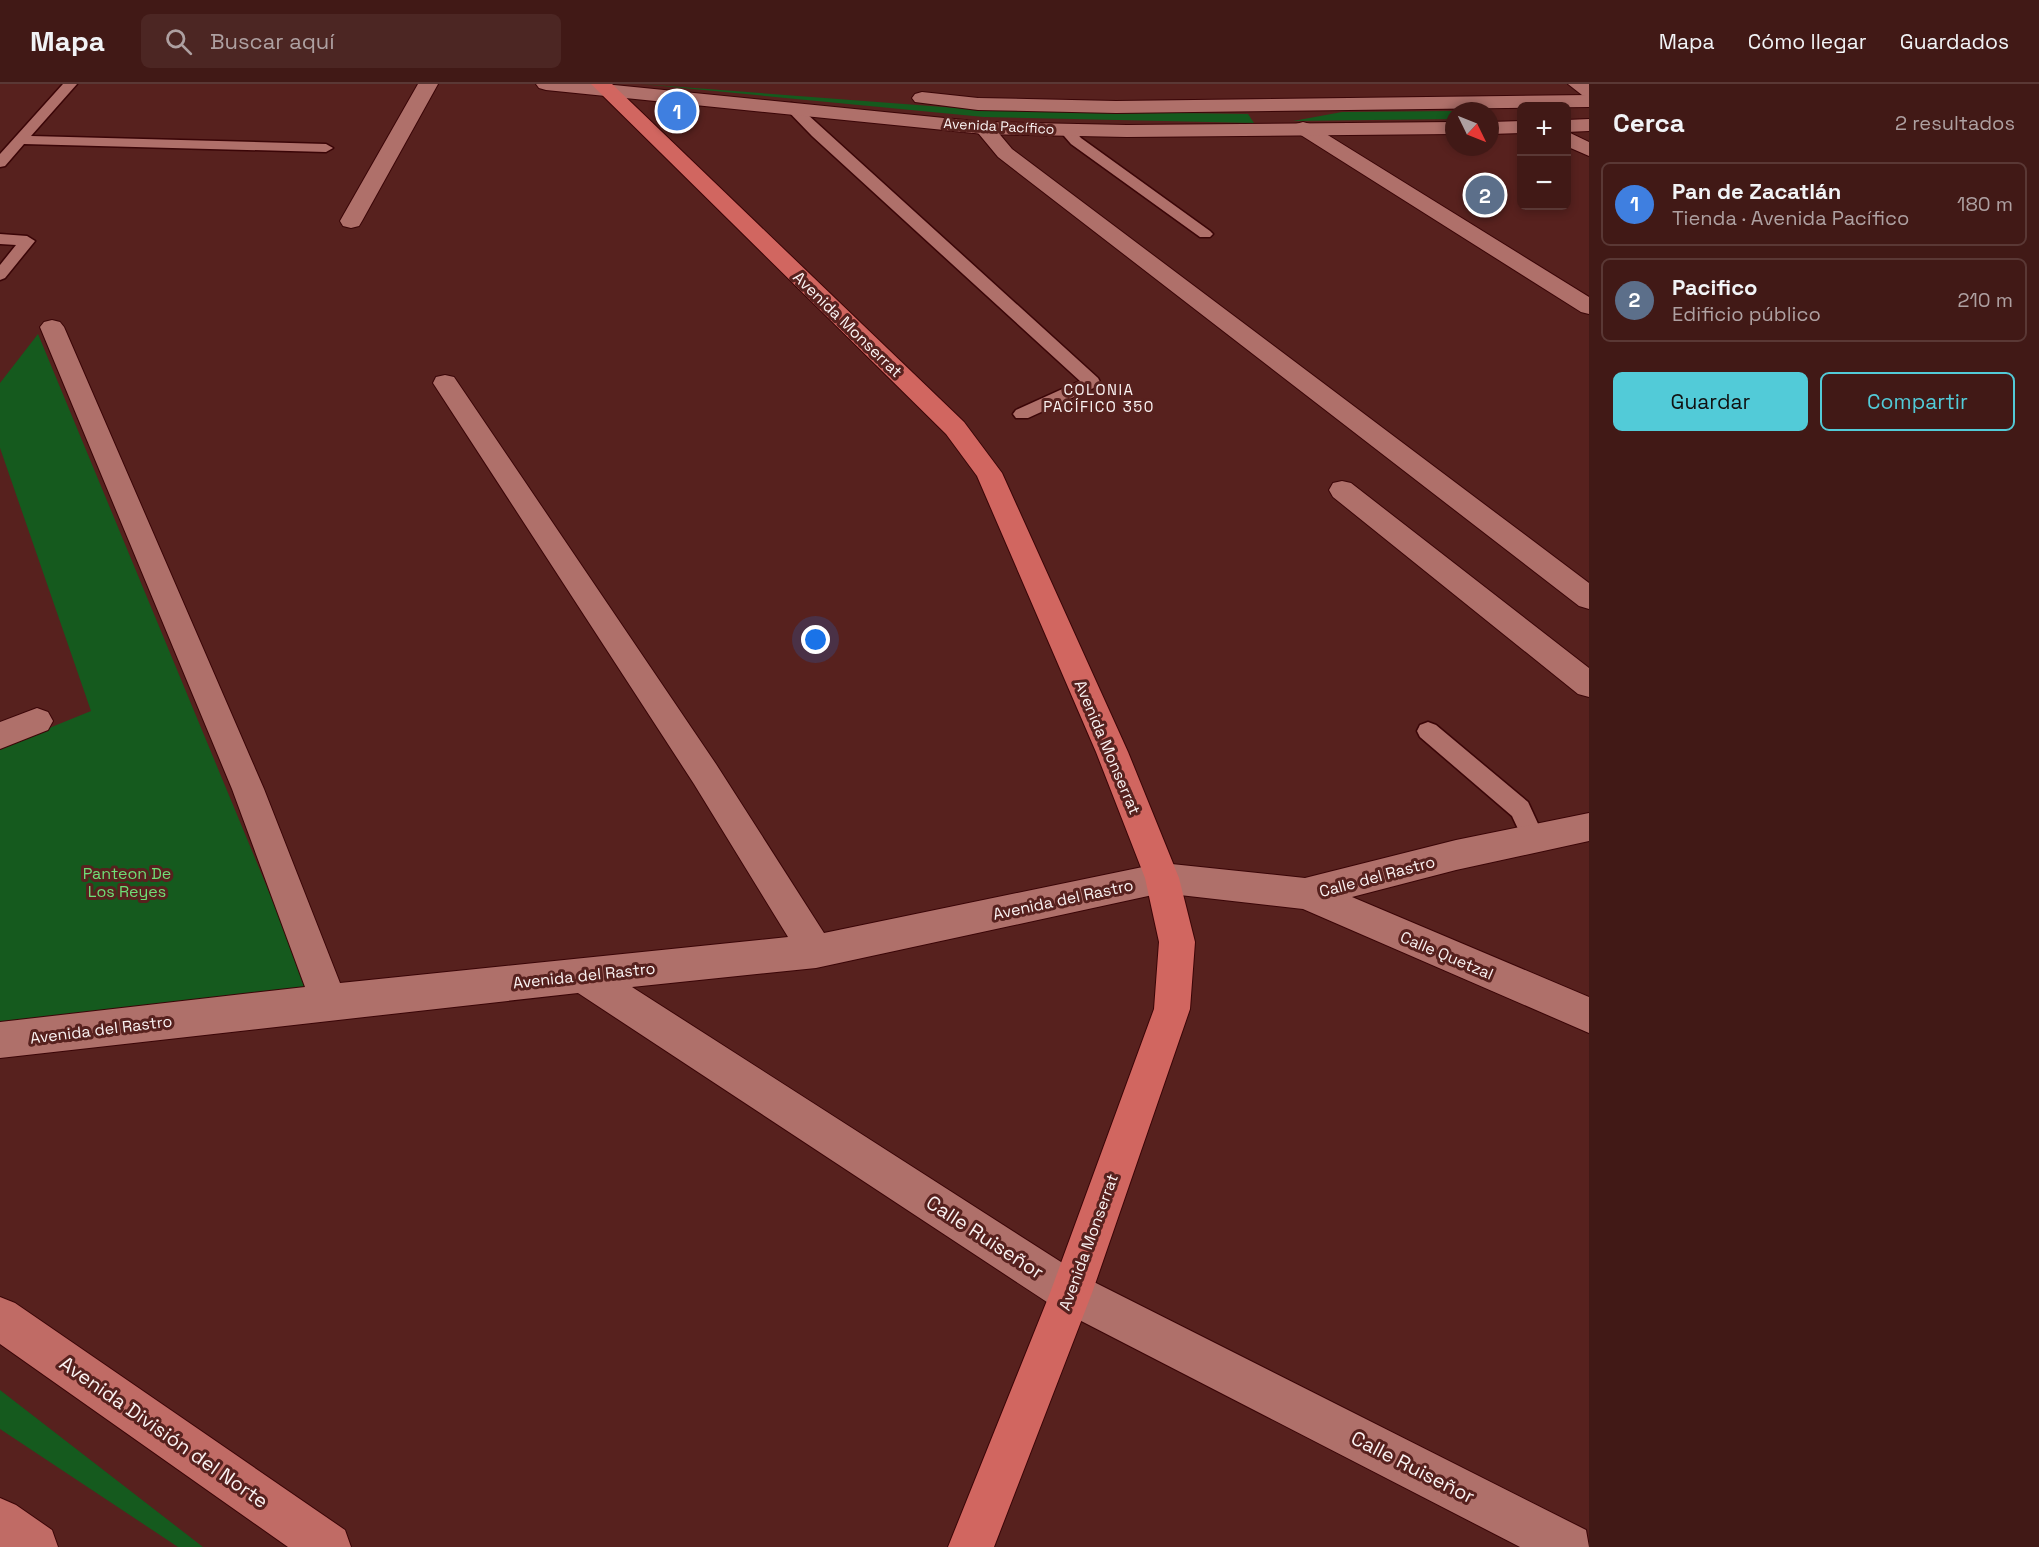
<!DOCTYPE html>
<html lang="es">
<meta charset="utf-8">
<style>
:root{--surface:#411916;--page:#4c2623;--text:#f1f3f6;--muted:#aea0a1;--line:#5a3835;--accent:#52cbd8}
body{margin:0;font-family:"Space Grotesk",sans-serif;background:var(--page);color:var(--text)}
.controls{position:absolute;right:18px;top:18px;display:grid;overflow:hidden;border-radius:9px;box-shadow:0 3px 9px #0003}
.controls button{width:54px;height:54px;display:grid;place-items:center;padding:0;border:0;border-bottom:2px solid var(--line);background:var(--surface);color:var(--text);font:30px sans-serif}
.compass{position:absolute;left:1445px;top:18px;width:54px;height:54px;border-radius:50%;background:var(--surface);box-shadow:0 3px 9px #0003;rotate:133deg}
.you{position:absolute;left:816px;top:556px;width:21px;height:21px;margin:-15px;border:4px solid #fff;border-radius:50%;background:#1a73e8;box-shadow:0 0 0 9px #1a73e833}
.badge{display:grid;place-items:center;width:39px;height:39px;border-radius:50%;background:var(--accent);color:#fff;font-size:20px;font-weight:700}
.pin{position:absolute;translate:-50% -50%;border:3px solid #fff;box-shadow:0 2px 6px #0006}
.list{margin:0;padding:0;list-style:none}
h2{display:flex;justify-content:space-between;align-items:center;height:78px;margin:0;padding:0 24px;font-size:26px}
h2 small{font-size:20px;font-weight:400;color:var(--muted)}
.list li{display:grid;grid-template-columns:39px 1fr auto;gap:18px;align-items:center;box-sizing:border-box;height:84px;margin:0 12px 12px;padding:0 12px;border:2px solid var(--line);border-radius:9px}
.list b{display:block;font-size:22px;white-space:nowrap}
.list p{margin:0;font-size:20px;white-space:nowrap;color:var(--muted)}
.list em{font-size:20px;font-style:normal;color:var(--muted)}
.actions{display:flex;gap:12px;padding:18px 24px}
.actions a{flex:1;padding:14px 0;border:2px solid var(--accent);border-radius:9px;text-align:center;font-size:21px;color:var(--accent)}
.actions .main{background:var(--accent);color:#111}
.icon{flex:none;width:33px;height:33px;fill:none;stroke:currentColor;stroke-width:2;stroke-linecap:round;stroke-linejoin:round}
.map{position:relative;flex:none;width:1589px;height:1463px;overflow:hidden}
header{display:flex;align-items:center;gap:36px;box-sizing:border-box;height:84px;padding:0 30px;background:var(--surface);border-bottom:2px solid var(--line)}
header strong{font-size:28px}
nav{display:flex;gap:33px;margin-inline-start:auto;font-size:21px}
.search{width:420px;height:54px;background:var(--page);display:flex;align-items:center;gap:15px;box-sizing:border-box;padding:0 21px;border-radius:9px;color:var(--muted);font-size:22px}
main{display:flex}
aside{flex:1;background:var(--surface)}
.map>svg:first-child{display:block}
</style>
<header>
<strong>Mapa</strong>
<div class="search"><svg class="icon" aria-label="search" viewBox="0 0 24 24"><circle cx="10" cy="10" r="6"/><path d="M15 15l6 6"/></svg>Buscar aquí</div>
<nav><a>Mapa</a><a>Cómo llegar</a><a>Guardados</a></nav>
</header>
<main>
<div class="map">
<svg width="1589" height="1463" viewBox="0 0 1589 1463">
<rect width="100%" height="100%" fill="#57211e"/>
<path fill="#155a1e" d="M641,0L983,26L1248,30L1254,39L984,33Z
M1454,27V35L1293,37L1342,28Z
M38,250L310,907L0,942V664L91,627L0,364V299Z
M0,1306L203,1463H178L0,1345Z"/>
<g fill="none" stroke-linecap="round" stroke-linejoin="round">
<g stroke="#3a0507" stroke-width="3">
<path id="service" d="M63,0H77L31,52L326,60L333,64L326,68L24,60L5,82L0,83V70Z
M791,19L796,20L1098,294L1100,298L1098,302L1028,334H1016L1013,330L1016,326L1080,297L812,52L784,23Z
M1065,41L1070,42L1081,54L1210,147L1213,150L1210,153H1200L1071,60L1058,45Z
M0,150L27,152L35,157L5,194L0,196V181L16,161L0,160Z
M1428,638L1436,641L1528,718L1545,755L1542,762L1534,765L1526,762L1512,732L1420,653L1417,647L1420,641Z"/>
</g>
<g stroke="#3a0507" stroke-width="2">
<path id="minor" d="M418,0H438L362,137L359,142L351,144L343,142L340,137Z
M1568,0H1589V13L1582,11Z
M984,38L991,40L1012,65L1589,499V525L1579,522L998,73L974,44L977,40Z
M1303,38L1310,40L1589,213V230L1581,228L1296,48L1293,44L1296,40Z
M1566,47L1589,58V72L1566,62Z
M52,236L60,238L64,243L264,705L340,899L788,853L694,700L433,299L436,293L445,291L454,293L716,680L824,849L1162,779L1305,794L1456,756L1589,729V757L1456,786L1352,813L1589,913V949L1303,825L1162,809L816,884L632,903L1086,1194L1586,1446L1589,1463H1520L1056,1224L578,909L0,974V938L305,903L232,705L40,243L44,238Z
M1342,397L1351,399L1589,584V613L1578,610L1333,413L1329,406L1333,399Z
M37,624L48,628L53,637L48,646L0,665V638Z"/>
</g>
<g stroke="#3a0507" stroke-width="2">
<path id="tertiary" d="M536,0H604L984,38L1127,41L1454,38V50L1127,53L984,50L546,6L539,4Z
M922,8L978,14L1116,17L1589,11V23L1116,29L978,26L915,18L912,14L915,10Z
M1589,35V47L1566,48V36Z
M1522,37V49L1490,50V38Z"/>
</g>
<g stroke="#3a0507" stroke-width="2">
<path id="secondary" d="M0,1213L15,1219L345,1446L351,1463H288L0,1260Z
M0,1414L16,1421L52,1446L58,1463H0Z"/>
</g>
<g stroke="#3a0507" stroke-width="2">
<path id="primary" d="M591,0H612L964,338L1002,389L1128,668L1179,794L1195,858L1190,925L1092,1209L994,1463H948L1050,1209L1154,925L1159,858L1145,794L1096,668L977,392L946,350Z"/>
</g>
<use href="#service" fill="#af706a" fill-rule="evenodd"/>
<use href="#minor" fill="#af706a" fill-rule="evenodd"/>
<use href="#tertiary" fill="#af706a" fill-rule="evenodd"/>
<use href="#secondary" fill="#c06b65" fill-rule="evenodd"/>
<use href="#primary" fill="#d16660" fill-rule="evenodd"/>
</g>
<g text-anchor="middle" stroke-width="6" stroke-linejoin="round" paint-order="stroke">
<g font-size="14" fill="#faf2f2" stroke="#57211e">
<text transform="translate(999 42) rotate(3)" y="5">Avenida Pacífico</text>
</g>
<g font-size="15" letter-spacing="1.5" fill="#faf2f2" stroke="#57211e">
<text x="1099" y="311">COLONIA<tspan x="1099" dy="17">PACÍFICO 350</tspan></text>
</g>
<g font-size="16" fill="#faf2f2" stroke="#57211e">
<text transform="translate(848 240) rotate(44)" y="6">Avenida Monserrat</text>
<text transform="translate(1108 663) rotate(67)" y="6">Avenida Monserrat</text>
<text transform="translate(1377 792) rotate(-15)" y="6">Calle del Rastro</text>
<text transform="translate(1063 815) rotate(-12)" y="6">Avenida del Rastro</text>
<text transform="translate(1447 871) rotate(23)" y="6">Calle Quetzal</text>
<text transform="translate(584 891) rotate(-6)" y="6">Avenida del Rastro</text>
<text transform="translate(101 945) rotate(-7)" y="6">Avenida del Rastro</text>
<text transform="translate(1088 1158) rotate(-70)" y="6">Avenida Monserrat</text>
</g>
<g font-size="16" fill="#6fde77" stroke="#57211e">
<text x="127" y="795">Panteon De<tspan x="127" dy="18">Los Reyes</tspan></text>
</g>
<g font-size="20" fill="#faf2f2" stroke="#57211e">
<text transform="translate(985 1153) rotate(33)" y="7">Calle Ruiseñor</text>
<text transform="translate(164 1348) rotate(35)" y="7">Avenida División del Norte</text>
<text transform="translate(1413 1383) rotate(27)" y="7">Calle Ruiseñor</text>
</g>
</g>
</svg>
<div class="controls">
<button>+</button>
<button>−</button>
</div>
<svg class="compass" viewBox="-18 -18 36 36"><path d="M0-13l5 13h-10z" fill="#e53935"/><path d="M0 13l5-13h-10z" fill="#aea0a1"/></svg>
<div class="you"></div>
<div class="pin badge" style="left:677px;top:27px;background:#3f7fe0">1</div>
<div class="pin badge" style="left:1485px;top:111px;background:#5c6f8a">2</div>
</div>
<aside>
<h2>Cerca<small>2 resultados</small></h2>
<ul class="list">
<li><span class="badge" style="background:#3f7fe0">1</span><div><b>Pan de Zacatlán</b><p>Tienda · Avenida Pacífico</p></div><em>180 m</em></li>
<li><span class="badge" style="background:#5c6f8a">2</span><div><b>Pacifico</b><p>Edificio público</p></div><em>210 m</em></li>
</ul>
<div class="actions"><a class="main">Guardar</a><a>Compartir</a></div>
</aside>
</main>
